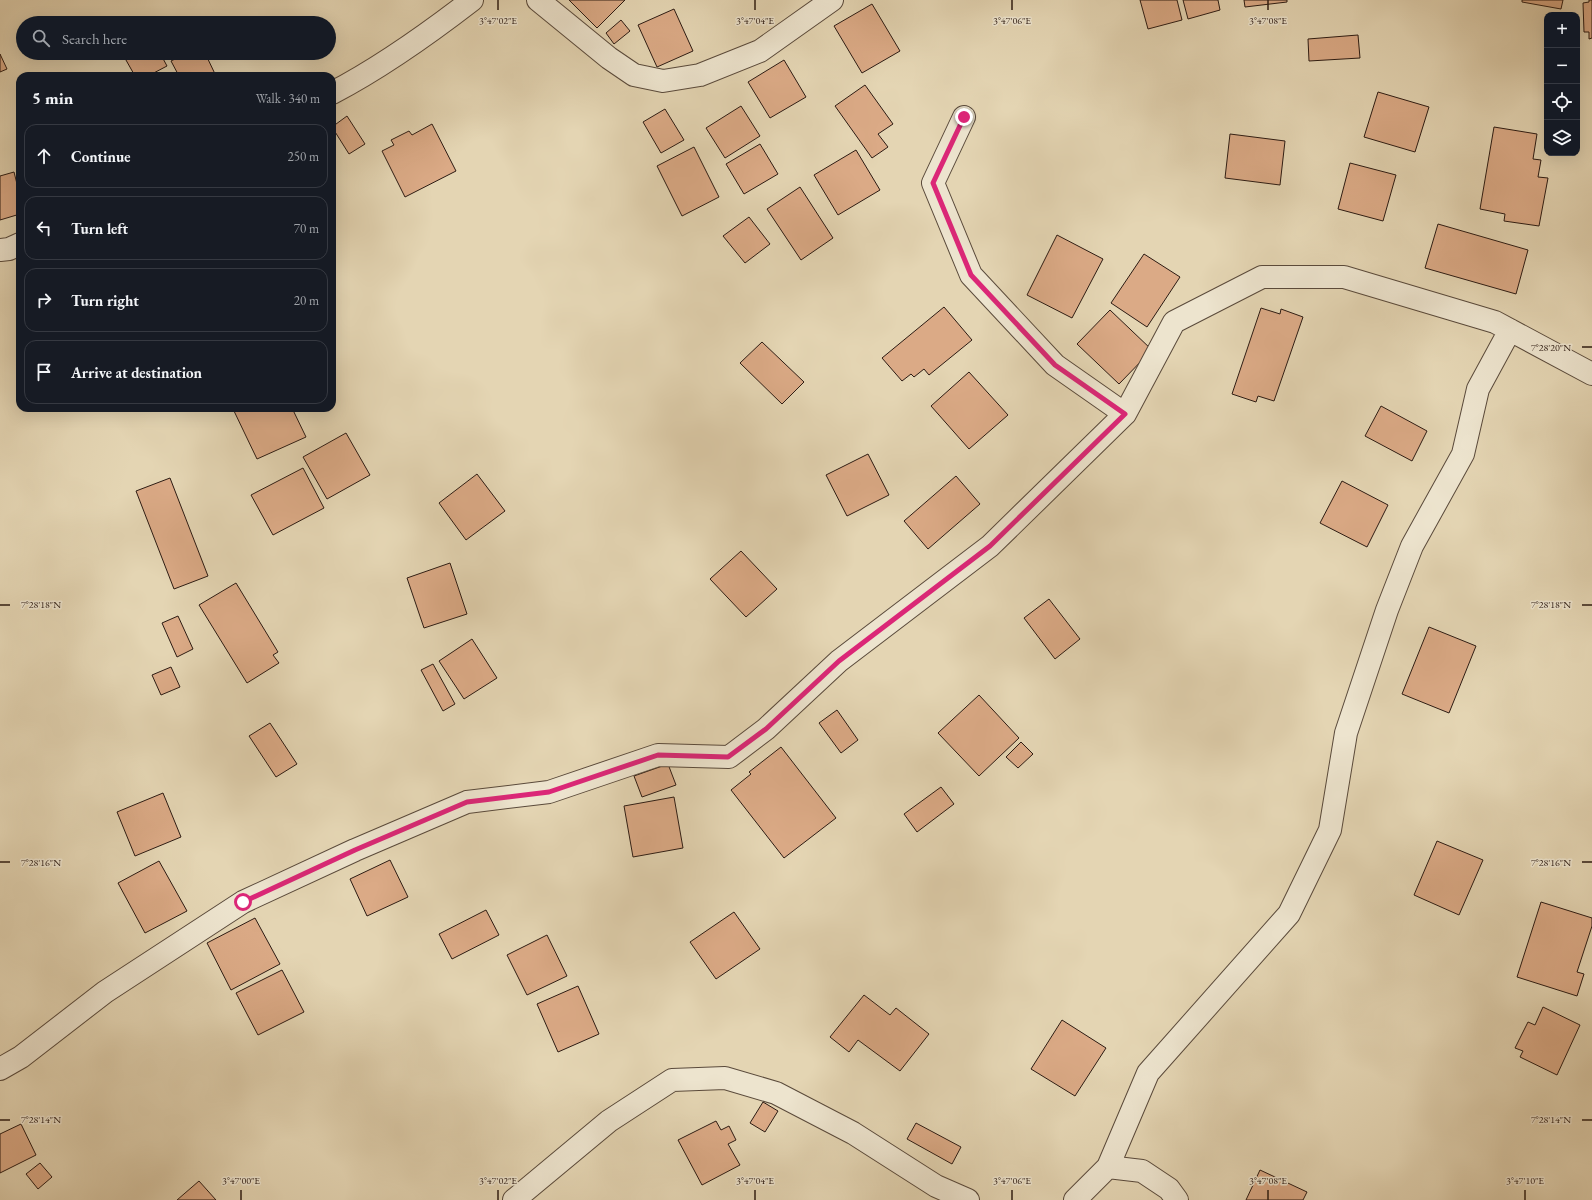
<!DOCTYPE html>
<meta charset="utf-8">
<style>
:root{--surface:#171b24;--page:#242831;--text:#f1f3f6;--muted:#9ea1a6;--line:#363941}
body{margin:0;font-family:"EB Garamond",serif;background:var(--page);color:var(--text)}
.controls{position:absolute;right:12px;top:12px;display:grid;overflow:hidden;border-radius:8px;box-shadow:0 4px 16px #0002}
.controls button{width:36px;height:36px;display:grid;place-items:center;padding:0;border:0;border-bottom:1px solid var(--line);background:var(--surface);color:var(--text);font:20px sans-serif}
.stop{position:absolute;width:12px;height:12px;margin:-9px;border:3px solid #db2777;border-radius:50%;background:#fff}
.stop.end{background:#db2777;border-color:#fff;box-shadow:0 1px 4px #0008}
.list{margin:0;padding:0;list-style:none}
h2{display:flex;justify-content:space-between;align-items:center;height:52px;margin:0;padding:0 16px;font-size:17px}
h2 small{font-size:13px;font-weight:400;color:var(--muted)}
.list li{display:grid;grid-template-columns:26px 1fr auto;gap:12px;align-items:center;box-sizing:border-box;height:64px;margin:0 8px 8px;padding:0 8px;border:1px solid var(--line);border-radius:12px}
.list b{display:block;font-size:15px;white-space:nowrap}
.list em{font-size:13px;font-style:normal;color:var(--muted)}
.icon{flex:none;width:22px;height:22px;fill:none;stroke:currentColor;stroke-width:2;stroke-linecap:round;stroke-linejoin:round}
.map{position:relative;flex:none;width:1592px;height:1200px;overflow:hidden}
.search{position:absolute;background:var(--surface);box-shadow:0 4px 16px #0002;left:16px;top:16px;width:320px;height:44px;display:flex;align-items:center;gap:10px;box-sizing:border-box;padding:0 14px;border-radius:22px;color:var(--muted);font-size:15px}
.panel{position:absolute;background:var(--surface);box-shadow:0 4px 16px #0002;left:16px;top:72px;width:320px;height:340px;border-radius:12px}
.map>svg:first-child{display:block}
</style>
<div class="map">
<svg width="1592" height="1200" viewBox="0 0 1592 1200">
<rect width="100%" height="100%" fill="#e4d5b3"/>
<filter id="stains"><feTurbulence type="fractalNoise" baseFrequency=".005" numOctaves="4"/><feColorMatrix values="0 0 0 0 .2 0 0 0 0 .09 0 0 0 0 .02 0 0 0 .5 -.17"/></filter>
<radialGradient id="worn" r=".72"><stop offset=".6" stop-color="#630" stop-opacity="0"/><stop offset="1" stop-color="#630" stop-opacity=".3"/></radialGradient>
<path fill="#dbaa86" stroke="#2c1b13" d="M569,0H625L597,28Z
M1140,0H1177L1182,20L1148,29Z
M1183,0H1218L1220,10L1188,19Z
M1244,0H1287V2L1245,7Z
M1522,0H1563L1561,9L1522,2Z
M1589,0H1592V38L1589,39V32H1584L1583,3L1589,2Z
M872,4L900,51L862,73L834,26Z
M674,9L693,51L657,67L638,25Z
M621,20L630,31L614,44L606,33Z
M1358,35L1360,58L1309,61L1308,39Z
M122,53H160L167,66L148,76H135Z
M187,53H205L216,76H179L171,61Z
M0,54L7,69L0,72Z
M784,60L806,97L770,118L748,82Z
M865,85L893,124L878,134L888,147L872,158L835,106Z
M1378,92L1429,107L1415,152L1364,137Z
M741,106L760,136L725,158L706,128Z
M665,109L684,140L661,153L643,122Z
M347,116L365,144L349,154L332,127Z
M432,124L456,171L405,197L382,151L394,145L391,140L409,131L412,135Z
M1494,127L1537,134L1533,159L1541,160L1538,177L1548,178L1539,226L1504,221L1505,214L1480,209Z
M1230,134L1285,141L1280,185L1225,178Z
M760,144L778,174L744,194L726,164Z
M694,147L719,197L682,216L657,166Z
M856,150L880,190L838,215L814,175Z
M1350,163L1396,175L1383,221L1338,209Z
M14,172L20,196V214L0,220V176Z
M800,187L833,238L801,260L767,209Z
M749,217L770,244L745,263L723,236Z
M1438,224L1528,250L1516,294L1425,268Z
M1057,235L1103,259L1072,318L1027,295Z
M1144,254L1180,277L1147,327L1111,303Z
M944,307L972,340L929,375L924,369L914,377L911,374L902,381L882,358Z
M1261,308L1280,314L1281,309L1303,317L1274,401L1258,396L1256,402L1232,394Z
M1110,310L1152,350L1119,384L1077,344Z
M762,342L804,382L782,404L740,363Z
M969,372L1008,415L969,449L931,406Z
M1381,406L1427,431L1412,461L1365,436Z
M240,408H292L306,437L257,459L234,411Z
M346,433L370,475L327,499L303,457Z
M868,454L889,495L847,516L826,475Z
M303,468L324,508L273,535L251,495Z
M477,474L505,511L466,540L439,503Z
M956,476L980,504L928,549L904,521Z
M170,478L208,576L174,589L136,491Z
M1342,481L1388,505L1367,547L1320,523Z
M741,551L777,589L746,617L710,579Z
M450,563L467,614L424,628L407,578Z
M236,583L278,652L273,655L279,663L247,683L199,605Z
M1049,599L1080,639L1055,659L1024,618Z
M178,616L193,649L177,657L162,623Z
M1429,627L1476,646L1449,713L1402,694Z
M472,639L497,678L464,699L439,661Z
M433,664L455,704L443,711L421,670Z
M171,667L180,687L161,695L152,675Z
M979,695L1019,738L979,776L938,733Z
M837,710L858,740L841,753L819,723Z
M270,723L297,764L276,777L249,736Z
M1021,742L1033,754L1018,768L1006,757Z
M781,747L836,818L784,858L731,790L751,774L749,772Z
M668,764L676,785L642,797L634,776Z
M941,787L954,804L917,832L904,814Z
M163,793L181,837L135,856L117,812Z
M674,797L683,848L633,857L624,806Z
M1437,841L1483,860L1459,915L1414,895Z
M390,860L408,897L367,916L350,879Z
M159,861L187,911L145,933L118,883Z
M1541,902L1592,918V926L1577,972L1584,974L1577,996L1517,977Z
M486,910L499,935L452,959L439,934Z
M734,912L760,949L716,979L690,942Z
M255,918L280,964L231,990L207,943Z
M547,935L567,976L527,995L507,955Z
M282,970L304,1012L258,1035L236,993Z
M578,986L599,1034L558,1052L537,1004Z
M864,995L890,1015L896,1008L929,1034L900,1071L858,1040L849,1052L830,1037Z
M1543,1007L1580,1025L1557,1075L1520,1057L1523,1051L1515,1048L1528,1022L1535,1025Z
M1062,1020L1106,1048L1075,1096L1031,1069Z
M763,1102L778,1111L765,1132L750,1123Z
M716,1121L721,1130L729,1126L736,1140L728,1144L740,1165L702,1185L678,1140Z
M916,1123L961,1147L952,1164L907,1139Z
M21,1124L36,1155L0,1173V1134Z
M40,1163L52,1177L38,1189L26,1174Z
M1260,1170L1307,1192L1303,1200H1246Z
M199,1181L216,1200H177Z"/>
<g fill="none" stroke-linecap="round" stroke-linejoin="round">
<g stroke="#5a4a3b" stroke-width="24">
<path id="minor" d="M538,0L609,58L634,75L663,81L700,75L760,51L832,0
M332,93C382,67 428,34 472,0
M964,117L933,183L971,275L1055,365L1125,414
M0,250L9,249L20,244
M0,1069L21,1057L105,992L243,902L355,850L467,802L549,792L658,755L729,757L766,729L839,661L990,546L1125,414L1174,322L1262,277H1344L1495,322L1592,374
M1108,1167L1148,1073L1289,914L1330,830L1346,733L1387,610L1412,546L1463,454L1478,389L1510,330
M514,1200L609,1121L672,1080L725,1078L776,1093L853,1133L936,1186L968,1200
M1075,1200L1108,1167L1142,1171L1169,1189L1177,1200"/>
</g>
<use href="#minor" stroke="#ede4ce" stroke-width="22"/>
</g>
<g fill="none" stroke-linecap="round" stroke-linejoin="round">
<path stroke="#db2777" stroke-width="5" d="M243,902L355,850L467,802L549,792L658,755L728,757L766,729L839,661L990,546L1125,414L1055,365L971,275L933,183L964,117"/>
</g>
<path fill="none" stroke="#2c1b13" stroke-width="1.5" d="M498,0V10M755,0V10M1012,0V10M1268,0V10M1582,347H1592M0,605H10M1582,605H1592M0,862H10M1582,862H1592M0,1120H10M1582,1120H1592M241,1190V1200M498,1190V1200M755,1190V1200M1012,1190V1200M1268,1190V1200M1525,1190V1200"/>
<g font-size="10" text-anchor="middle" fill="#2c1b13" stroke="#ede4ce" stroke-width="3" stroke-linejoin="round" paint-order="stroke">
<text x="498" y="24">3°47'02"E</text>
<text x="755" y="24">3°47'04"E</text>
<text x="1012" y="24">3°47'06"E</text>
<text x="1268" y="24">3°47'08"E</text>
<text x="1551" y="351">7°28'20"N</text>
<text x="41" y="608">7°28'18"N</text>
<text x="1551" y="608">7°28'18"N</text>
<text x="41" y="866">7°28'16"N</text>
<text x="1551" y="866">7°28'16"N</text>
<text x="41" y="1123">7°28'14"N</text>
<text x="1551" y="1123">7°28'14"N</text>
<text x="241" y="1184">3°47'00"E</text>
<text x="498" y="1184">3°47'02"E</text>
<text x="755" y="1184">3°47'04"E</text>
<text x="1012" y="1184">3°47'06"E</text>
<text x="1268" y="1184">3°47'08"E</text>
<text x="1525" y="1184">3°47'10"E</text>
</g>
<rect width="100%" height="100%" filter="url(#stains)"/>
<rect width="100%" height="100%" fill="url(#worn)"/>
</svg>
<div class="controls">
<button>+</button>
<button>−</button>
<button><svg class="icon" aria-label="locate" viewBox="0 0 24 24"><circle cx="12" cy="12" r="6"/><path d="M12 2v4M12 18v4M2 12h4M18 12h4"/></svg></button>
<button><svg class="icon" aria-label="layers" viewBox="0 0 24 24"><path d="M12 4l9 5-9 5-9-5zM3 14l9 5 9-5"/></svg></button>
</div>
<div class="stop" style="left:243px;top:902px"></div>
<div class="stop end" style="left:964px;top:117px"></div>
<div class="search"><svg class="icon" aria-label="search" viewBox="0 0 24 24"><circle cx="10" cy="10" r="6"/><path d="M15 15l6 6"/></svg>Search here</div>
<section class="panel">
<h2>5 min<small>Walk · 340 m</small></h2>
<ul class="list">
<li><svg class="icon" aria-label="ahead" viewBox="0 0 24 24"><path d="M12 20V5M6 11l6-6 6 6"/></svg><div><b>Continue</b></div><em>250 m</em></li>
<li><svg class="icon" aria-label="left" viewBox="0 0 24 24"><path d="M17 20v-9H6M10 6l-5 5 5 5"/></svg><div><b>Turn left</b></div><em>70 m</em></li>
<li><svg class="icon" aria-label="right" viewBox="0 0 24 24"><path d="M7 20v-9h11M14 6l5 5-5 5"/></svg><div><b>Turn right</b></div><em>20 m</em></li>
<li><svg class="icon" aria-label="arrive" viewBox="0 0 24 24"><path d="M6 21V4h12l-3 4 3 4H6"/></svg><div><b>Arrive at destination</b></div></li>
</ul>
</section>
</div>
